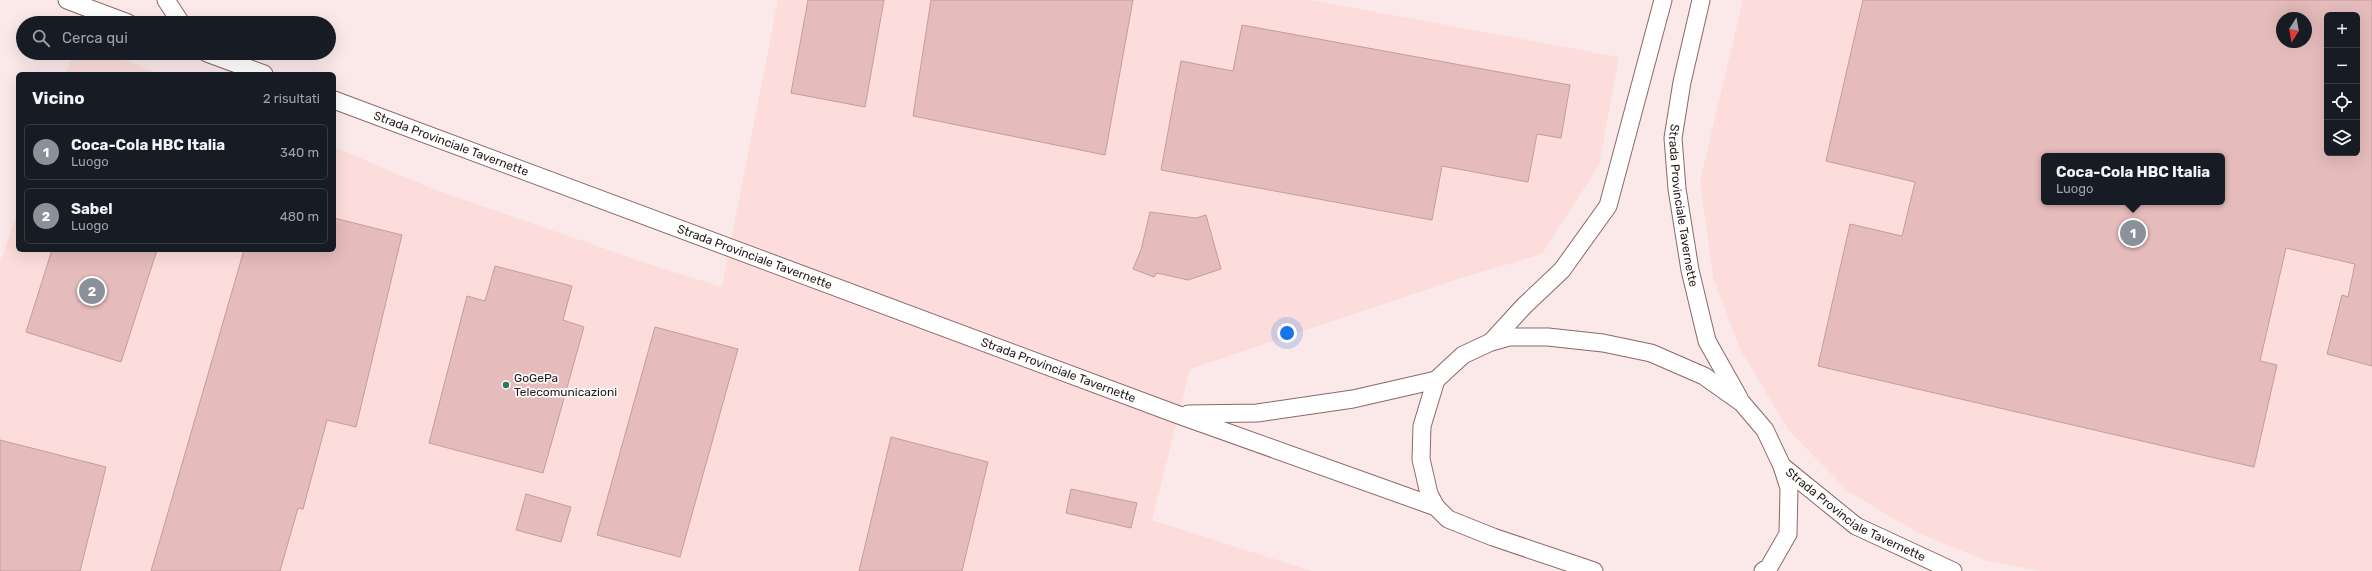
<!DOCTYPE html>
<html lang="it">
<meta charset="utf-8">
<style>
:root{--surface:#171b24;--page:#242831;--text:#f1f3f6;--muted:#9ea1a6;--line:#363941;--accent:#8c9099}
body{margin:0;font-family:Rubik,sans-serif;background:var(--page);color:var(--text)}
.controls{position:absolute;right:12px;top:12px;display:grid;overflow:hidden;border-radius:6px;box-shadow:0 4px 16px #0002}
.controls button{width:36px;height:36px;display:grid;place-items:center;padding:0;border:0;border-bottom:1px solid var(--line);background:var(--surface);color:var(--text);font:20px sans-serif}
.compass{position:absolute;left:2276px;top:12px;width:36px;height:36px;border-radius:50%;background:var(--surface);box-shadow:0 4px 16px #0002;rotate:191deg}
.you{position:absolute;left:1287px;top:333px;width:14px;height:14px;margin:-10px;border:3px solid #fff;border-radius:50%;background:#1a73e8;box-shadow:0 0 0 6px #1a73e833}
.badge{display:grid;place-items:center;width:26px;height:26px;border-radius:50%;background:var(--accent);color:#fff;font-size:13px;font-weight:700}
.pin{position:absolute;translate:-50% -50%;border:2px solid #fff;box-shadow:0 1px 4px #0006}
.popup{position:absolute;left:2041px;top:153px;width:184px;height:52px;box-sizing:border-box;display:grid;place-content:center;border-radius:6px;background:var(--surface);filter:drop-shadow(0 1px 3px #0005);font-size:13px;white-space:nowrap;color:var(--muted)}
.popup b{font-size:15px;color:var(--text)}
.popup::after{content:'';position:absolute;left:50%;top:100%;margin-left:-8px;border:8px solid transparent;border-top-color:var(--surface)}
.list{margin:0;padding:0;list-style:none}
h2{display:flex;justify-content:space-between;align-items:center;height:52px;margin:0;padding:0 16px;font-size:17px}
h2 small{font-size:13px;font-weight:400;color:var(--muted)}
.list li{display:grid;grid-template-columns:26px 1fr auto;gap:12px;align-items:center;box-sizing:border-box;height:56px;margin:0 8px 8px;padding:0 8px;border:1px solid var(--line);border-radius:6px}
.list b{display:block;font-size:15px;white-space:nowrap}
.list p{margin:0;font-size:13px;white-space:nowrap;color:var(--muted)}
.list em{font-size:13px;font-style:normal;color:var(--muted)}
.icon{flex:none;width:22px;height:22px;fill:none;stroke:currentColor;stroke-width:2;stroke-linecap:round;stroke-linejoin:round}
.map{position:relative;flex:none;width:2372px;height:571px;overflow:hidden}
.search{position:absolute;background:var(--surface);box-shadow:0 4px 16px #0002;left:16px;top:16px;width:320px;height:44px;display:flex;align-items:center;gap:10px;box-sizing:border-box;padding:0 14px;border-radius:22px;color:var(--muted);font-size:15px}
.panel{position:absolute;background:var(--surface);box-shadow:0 4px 16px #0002;left:16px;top:72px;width:320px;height:180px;border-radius:6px}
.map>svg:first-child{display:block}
</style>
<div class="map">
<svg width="2372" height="571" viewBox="0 0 2372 571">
<rect width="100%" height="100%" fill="#fae9e8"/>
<path fill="#fcdddc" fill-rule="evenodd" d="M778,0H1311L1619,57L1599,165L1542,254L1458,279L1190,369L1152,520L1311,571H0V263L18,211V250H334V147L433,189L646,263L722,287Z
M1743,0H2372V571H2040L1987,561L1920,534L1849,492L1789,431L1740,349L1713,277L1700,181ZM2327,15H2357V153H2327ZM2282,18H2306V42H2282ZM2044,156H2222V202H2044Z
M73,53H109L159,74H66Z"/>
<path fill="#e5bcbb" stroke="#c39c9b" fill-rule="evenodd" d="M808,0H884L865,107L791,93Z
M931,0H1133L1105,155L913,116Z
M1863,0H2372V366L2327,354L2342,295L2348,297L2355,264L2286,248L2260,361L2277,365L2254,467L1818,366L1850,224L1902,236L1915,182L1826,161ZM2327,15H2357V153H2327ZM2282,18H2306V42H2282ZM2044,156H2222V202H2044Z
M1242,25L1570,85L1561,138L1537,134L1528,182L1442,166L1432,220L1161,170L1181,61L1233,71Z
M1150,212L1196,218L1206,215L1221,269L1188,280L1157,273L1154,277L1133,269L1141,250Z
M334,218L402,235L356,427L327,420L303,509L298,508L280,571H151L244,250H334Z
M52,250H157L121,362L26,332Z
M495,266L572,286L563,320L584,327L543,473L429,443L467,296L485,301Z
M655,327L738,349L680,557L597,535Z
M891,437L988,462L962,571H859Z
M0,440L106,467L80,571H0Z
M1071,489L1137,503L1131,528L1066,513Z
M526,494L571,507L561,542L516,530Z"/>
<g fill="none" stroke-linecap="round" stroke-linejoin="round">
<g stroke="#8c6867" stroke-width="19">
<g id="minor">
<path d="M67,0L128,23"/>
<path d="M166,0L181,23"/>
<path id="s1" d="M1701,0L1682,82L1673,138L1677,189L1690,270L1707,341L1739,398"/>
<path d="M207,53L264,74"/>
<path id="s2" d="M334,100L1176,414L1436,507"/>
<path d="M1491,342L1524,306L1562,270L1608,206L1663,0"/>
<path d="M1188,414L1257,413L1353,399L1436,380"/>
<path id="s3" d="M1782,466L1856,526L1953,571"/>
<path d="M1594,571L1493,537L1448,519L1436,507L1429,494L1421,459L1422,426L1436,380L1463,355L1491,342L1509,337H1548L1603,343L1651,353L1704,376L1742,403L1765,430L1782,466L1789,488L1788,534L1769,567L1763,571"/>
</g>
</g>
<use href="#minor" stroke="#fff" stroke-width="17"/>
</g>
<circle fill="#35725f" stroke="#fbfbfb" stroke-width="1.5" cx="506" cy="385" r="4"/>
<g text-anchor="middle" stroke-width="3.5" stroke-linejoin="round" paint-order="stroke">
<g font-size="12" fill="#281919" stroke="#fbfbfb">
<text dy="4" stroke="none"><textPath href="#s2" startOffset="125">Strada Provinciale Tavernette</textPath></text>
<text dy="4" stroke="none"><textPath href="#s1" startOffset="209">Strada Provinciale Tavernette</textPath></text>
<text dy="4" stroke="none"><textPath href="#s2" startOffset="449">Strada Provinciale Tavernette</textPath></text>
<text dy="4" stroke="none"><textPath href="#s2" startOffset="773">Strada Provinciale Tavernette</textPath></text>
<text dy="4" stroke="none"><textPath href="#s3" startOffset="89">Strada Provinciale Tavernette</textPath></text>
</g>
<g font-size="12" fill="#281919" stroke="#fbfbfb" text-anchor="start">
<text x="514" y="382">GoGePa<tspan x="514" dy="14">Telecomunicazioni</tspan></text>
</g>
</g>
</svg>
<div class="controls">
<button>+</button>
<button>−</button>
<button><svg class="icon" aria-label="locate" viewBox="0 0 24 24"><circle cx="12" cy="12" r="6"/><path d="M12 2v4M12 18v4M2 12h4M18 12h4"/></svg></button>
<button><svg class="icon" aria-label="layers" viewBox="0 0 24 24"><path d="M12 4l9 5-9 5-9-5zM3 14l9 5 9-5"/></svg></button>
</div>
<svg class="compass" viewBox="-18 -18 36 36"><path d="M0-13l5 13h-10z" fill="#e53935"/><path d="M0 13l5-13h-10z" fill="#9ea1a6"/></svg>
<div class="you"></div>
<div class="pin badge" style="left:2133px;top:233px">1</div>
<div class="popup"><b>Coca-Cola HBC Italia</b>Luogo</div>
<div class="pin badge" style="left:92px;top:291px">2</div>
<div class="search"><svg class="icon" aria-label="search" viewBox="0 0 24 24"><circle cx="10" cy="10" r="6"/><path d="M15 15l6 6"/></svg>Cerca qui</div>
<section class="panel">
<h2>Vicino<small>2 risultati</small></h2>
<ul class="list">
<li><span class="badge">1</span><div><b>Coca-Cola HBC Italia</b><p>Luogo</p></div><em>340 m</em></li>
<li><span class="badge">2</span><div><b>Sabel</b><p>Luogo</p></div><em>480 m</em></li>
</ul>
</section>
</div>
